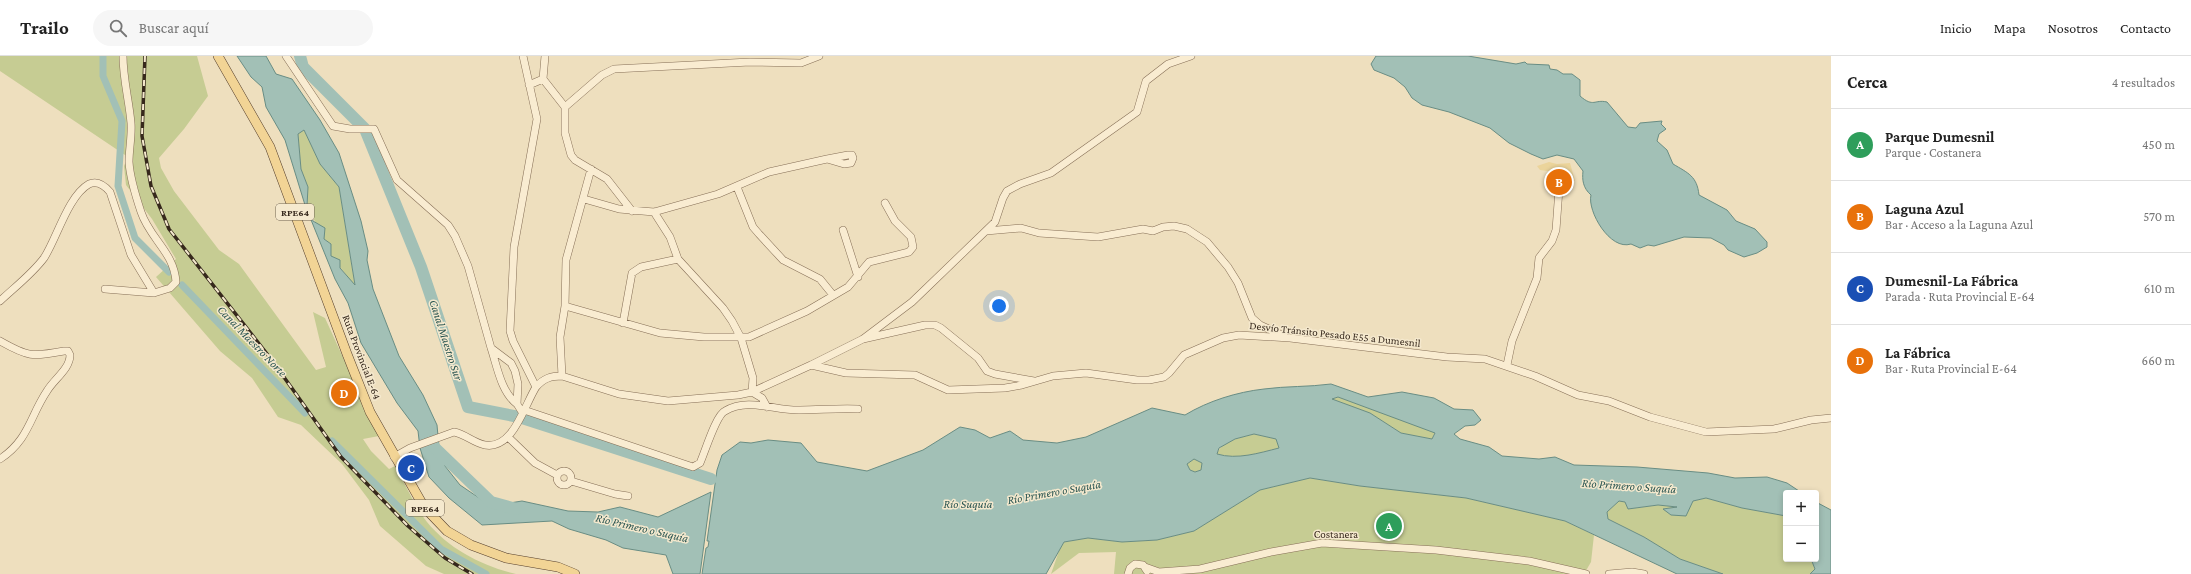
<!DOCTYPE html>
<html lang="es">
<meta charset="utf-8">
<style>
:root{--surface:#fff;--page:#f6f6f6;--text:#222;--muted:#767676;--line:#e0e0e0;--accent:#962729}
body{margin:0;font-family:"Crimson Pro",serif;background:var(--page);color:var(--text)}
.controls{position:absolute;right:12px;bottom:12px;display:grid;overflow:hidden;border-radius:4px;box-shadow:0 2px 6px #0003}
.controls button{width:36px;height:36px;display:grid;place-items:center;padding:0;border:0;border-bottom:1px solid var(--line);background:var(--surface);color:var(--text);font:20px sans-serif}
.you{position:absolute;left:999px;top:250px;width:14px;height:14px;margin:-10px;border:3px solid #fff;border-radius:50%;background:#1a73e8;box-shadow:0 0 0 6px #1a73e833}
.badge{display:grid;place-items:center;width:26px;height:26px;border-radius:50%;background:var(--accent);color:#fff;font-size:13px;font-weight:700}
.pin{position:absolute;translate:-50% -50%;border:2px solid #fff;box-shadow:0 1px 4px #0006}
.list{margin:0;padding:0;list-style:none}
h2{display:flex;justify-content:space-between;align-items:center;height:52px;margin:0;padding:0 16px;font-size:17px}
h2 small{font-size:13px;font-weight:400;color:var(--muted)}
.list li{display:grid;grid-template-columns:26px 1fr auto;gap:12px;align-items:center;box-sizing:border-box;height:72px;padding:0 16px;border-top:1px solid var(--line)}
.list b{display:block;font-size:15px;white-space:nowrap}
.list p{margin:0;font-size:13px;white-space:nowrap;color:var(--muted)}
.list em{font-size:13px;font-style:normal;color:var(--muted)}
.icon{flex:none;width:22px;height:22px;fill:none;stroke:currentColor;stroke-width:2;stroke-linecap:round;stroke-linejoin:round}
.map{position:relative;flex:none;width:1831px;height:518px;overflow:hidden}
header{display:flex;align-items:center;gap:24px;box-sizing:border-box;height:56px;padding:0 20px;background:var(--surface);border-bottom:1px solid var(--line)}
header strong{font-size:19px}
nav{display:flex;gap:22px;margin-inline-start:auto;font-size:14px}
.search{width:280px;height:36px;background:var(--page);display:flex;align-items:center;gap:10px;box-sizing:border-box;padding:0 14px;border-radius:22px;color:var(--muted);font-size:15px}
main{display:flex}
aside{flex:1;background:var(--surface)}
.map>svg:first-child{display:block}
</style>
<header>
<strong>Trailo</strong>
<div class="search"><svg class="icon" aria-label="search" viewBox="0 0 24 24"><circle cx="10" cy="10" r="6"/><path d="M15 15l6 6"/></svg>Buscar aquí</div>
<nav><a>Inicio</a><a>Mapa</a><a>Nosotros</a><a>Contacto</a></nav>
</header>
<main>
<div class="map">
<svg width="1831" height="518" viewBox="0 0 1831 518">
<rect width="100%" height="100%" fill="#eedfbe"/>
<path fill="#c6cc93" d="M0,0H197L208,40L184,73L159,102L161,112L174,135L219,194L239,208L316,314L326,311L313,256L325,262L379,380L363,383L371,395L389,413L395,410C404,426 416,452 427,466C449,493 482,510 516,518H444L426,510L380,470L369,444L342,408L301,369L278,361L252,322L220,295L156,221L176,203L152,163L126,129L124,110L128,101L0,15Z
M304,74L320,108L339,131L355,230L331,200V188L324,183L307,150L308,131L301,113L298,78Z
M1338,341L1435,376L1432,383L1401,377L1370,357L1331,343Z
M1254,378L1276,383L1279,392C1259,397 1237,404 1217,398C1222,384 1241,382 1254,378Z
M1194,403L1202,407L1201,414L1195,416L1190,414L1187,408Z
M1309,422L1360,430L1466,442L1565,465L1594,479L1591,506L1584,518H1114L1116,496L1079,497L1051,518L1060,492L1064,486L1088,482L1122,486L1157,484L1194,475L1260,434Z
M1706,442L1742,452L1786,460V503H1811L1815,513L1810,518H1723L1680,503L1644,481L1608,463L1607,456L1619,445L1625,446L1628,453L1658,449L1679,451L1664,453L1671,459L1693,445Z"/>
<path fill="#ebd49b" d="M1549,106L1557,108L1570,107L1575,125H1568L1554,116L1540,114L1537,110Z"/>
<path fill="#a2c0b6" stroke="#698d84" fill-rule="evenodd" d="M237,0H266L276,18L292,23L320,64L339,97L361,165L368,195L367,204L373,233L399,300L423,339L437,369L439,391L445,410L460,429L491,450L522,445L568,455L598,456L620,451L658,461L711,436L700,518H673L666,499L623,492L606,484L569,473L552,465L482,469L449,442L429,421L420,392L418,375L397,347L361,287L348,247L335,223L305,149L285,84L266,51L262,31L251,21ZM304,74L320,108L339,131L355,229L340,212V204L331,200V188L324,183L325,172L313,165L307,150L308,131L301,113L298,78Z
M1376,0H1468L1516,8L1525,6L1527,8L1549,9L1550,13L1557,14L1563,18H1572L1580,24V40C1594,52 1594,43 1607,46L1628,71L1636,72L1640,67L1662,65L1661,68L1666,73L1659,78L1657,85L1667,94L1673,108C1688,117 1697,120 1699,139L1727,154L1736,165L1755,173L1767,186V191L1757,197L1744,201L1728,194L1724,189L1711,182L1684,181L1654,190L1648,189L1640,192L1631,188C1610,195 1587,155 1591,139C1583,132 1582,124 1583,115L1574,103L1557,99L1543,103L1531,98L1509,87L1490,72L1449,56L1422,49L1412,42L1405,31L1394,22L1374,14L1371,8Z
M1331,328L1368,341L1402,336L1434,342L1454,353L1473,354L1481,364L1475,369L1465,370L1454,378L1460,383L1489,391L1502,400L1539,403L1555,401L1574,409L1637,411L1708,417L1735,422L1767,421L1787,427L1802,437H1786V460L1742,452L1706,442L1693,445L1686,460L1671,459L1663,453L1677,451L1658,449L1628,453L1625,446L1619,445L1607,456L1608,463L1644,481L1680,503L1723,518H1677L1565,465L1466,442L1360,430L1310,422L1260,434L1194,475L1157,484L1122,486L1088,482L1064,486L1046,518H702L706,492L708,491L709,485H707L717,414L722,399L740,386L751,387L768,384L801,387L817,406L867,415L923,394L960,371L975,374L990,382L1010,375L1023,384L1057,387L1086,381L1152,352L1185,359C1208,345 1237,336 1264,333C1286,330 1309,331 1331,328ZM1338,341L1435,377L1432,383L1401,377L1370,357L1332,343ZM1254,378L1276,383L1279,392C1259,397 1237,404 1217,398L1219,392L1235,383ZM1194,403L1202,407L1201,414L1195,416L1190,414L1187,408Z
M1816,446L1831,454V518H1810L1815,513L1811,503H1816Z"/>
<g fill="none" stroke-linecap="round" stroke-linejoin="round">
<path stroke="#a2c0b6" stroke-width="7" d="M103,0V20L122,65L118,130L135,182L169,216
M182,229L305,357
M332,385L441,493L486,518"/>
<path stroke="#a2c0b6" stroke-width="12" d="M300,0L303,11L365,73L421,211L468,351L519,361L711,423
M432,387L435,392L491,446L516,453"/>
<g stroke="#866f57" stroke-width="8">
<path id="minor" d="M286,0L333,70L350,73H374L397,124L448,169L455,180L468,210L491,292L511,307L515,315L518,328L517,348L522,356
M523,0L537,63L514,191L510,275L513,285L536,331
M543,23L565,51
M529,29L543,23L545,0
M737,131L753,171L759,178L783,204L820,223L833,239
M584,143L619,153L654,156L718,138L769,116L827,103L844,108L851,107L853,102L852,99H848L827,103
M632,155L607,123L575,104L571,99L565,77V51L602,19L614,13L750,6L801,7L819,0
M654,156L670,181L678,203L723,252L732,265L741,282L753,322L752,336L762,342L767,351
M843,174L858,221
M986,175L1021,172L1039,177L1098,181L1143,173L1153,175L1163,171L1174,170L1187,173L1207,186L1228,211L1238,227L1252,262L1260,269L1284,280
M105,233L154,237
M0,245C15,231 32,218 44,202C57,182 68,140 89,128C98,124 105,130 110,136L131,199L154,237L170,232L176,226C174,196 150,183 141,156C136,141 130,123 129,106C129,93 132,80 131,67C129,44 123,23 123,0
M565,250L660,277L704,281H749L807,255L848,231L869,206L909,196L913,191L911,181L895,165L885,147
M623,267L632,217L641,211L678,203
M863,283L925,269H935L941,272L978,302L987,315L995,318L1034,325
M0,285C28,301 32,301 64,295H68L70,299C70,313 54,323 47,335C30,360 29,384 0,403
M491,292C497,310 501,336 517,348
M811,309L863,283L912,246L995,166L1003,142L1007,135L1020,128L1051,117L1137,56L1146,25L1168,8L1191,0
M1507,309L1512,285L1537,222L1539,202L1552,185L1556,174L1559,133
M562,320L560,281L565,250L566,204L591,113
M524,354L693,411L700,407C705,396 716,359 725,355C748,341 775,355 800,354C820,354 838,352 858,353
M508,381L535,407L557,419
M394,401L410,392L454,376C465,378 474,387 485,389C513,394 524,350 536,331C544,322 551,320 562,320L619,338L668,345L738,339L752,336L811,309L846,317L915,319L948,334L1005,332L1022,329L1053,320L1086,317L1137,324H1149L1164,321L1169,317L1184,299L1223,282L1239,279L1290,282L1447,301L1485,303L1535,320L1578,339L1609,345L1650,361L1706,376L1774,373L1811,364L1831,362
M557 422a7 7 0 1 1 14 0a7 7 0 1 1-14 0Z
M571,425L615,438L628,440
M1145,511L1159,516L1200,513L1271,496L1322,487L1436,494L1529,505L1586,518
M1128,518L1130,512L1135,508L1143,509L1147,515
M1609,518L1632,516L1644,518"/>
</g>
<g stroke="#543e2c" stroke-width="10">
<path id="major" d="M218,0L270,91L347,298L370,356L424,451L447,475L471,489L506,502L558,511L575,518"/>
</g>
<use href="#minor" stroke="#f9ecd1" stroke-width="7"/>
<use href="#major" stroke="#f2d495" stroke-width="9"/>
<g stroke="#36281c" stroke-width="3.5">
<path id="rail" d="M145,0L142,80L151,130L169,173L271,303L341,401L408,470L445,502L472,518"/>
</g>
<use href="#rail" stroke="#f5e9ce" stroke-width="2" stroke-dasharray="6" stroke-linecap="butt"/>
</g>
<g text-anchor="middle" stroke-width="3" stroke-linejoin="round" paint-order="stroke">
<g fill="#f5e9ce" stroke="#6f6251" stroke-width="1">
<rect x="276" y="148" width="38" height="16" rx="3"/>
<rect x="406" y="444" width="38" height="16" rx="3"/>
</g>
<g font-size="10" font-weight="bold" fill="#36281c">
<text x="295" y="160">RPE64</text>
<text x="425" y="456">RPE64</text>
</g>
<g font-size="11" fill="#36281c" stroke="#f5e9ce">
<text transform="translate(1335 278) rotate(6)" y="4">Desvío Tránsito Pesado E55 a Dumesnil</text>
<text transform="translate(362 301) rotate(69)" y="4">Ruta Provincial E-64</text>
<text x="1336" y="482">Costanera</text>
</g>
<g font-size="12" font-style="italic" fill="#2b5652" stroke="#f5e9ce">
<text transform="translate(446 284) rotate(72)" y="4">Canal Maestro Sur</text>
<text transform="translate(252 285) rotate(46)" y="4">Canal Maestro Norte</text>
<text transform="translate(1629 430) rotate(4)" y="4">Río Primero o Suquía</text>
<text transform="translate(1054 436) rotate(-10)" y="4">Río Primero o Suquía</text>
<text x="968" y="452">Río Suquía</text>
<text transform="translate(642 472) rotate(13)" y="4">Río Primero o Suquía</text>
</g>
</g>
</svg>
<div class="controls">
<button>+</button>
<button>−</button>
</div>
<div class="you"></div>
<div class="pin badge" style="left:1389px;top:470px;background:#2e9e5b">A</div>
<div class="pin badge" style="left:1559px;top:126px;background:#e8710a">B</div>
<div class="pin badge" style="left:411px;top:412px;background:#1a4fb4">C</div>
<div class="pin badge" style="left:344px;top:337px;background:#e8710a">D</div>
</div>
<aside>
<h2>Cerca<small>4 resultados</small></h2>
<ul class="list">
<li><span class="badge" style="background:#2e9e5b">A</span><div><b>Parque Dumesnil</b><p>Parque · Costanera</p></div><em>450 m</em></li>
<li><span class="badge" style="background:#e8710a">B</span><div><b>Laguna Azul</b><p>Bar · Acceso a la Laguna Azul</p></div><em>570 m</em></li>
<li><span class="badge" style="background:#1a4fb4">C</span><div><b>Dumesnil-La Fábrica</b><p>Parada · Ruta Provincial E-64</p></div><em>610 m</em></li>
<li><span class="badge" style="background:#e8710a">D</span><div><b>La Fábrica</b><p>Bar · Ruta Provincial E-64</p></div><em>660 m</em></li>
</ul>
</aside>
</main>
